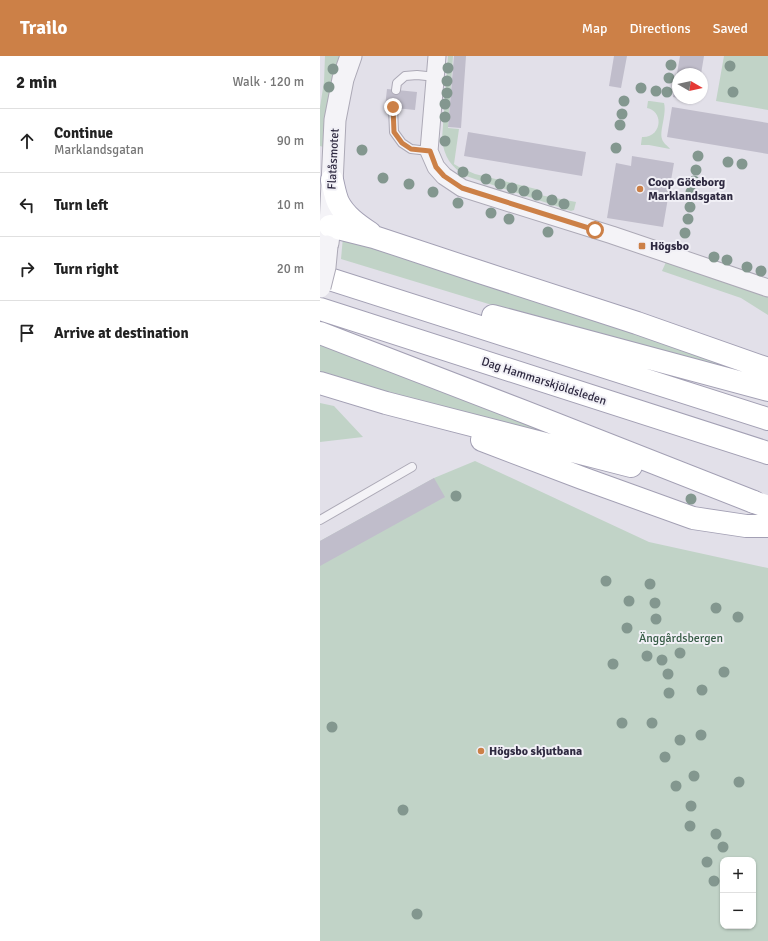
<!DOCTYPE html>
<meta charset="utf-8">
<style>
:root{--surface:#fff;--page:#f2f2f2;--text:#222;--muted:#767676;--line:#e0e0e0;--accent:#cc8047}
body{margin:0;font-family:Signika,sans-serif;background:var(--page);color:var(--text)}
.controls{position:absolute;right:12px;bottom:12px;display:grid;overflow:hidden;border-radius:8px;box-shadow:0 1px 3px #0004}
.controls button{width:36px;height:36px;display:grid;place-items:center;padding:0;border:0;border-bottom:1px solid var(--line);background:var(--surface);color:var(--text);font:20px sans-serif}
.compass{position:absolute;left:352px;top:12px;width:36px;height:36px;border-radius:50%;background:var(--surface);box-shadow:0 1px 3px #0004;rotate:99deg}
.stop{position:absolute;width:12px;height:12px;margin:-9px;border:3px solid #cc8047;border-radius:50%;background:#fff}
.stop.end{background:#cc8047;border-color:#fff;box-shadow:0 1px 4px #0008}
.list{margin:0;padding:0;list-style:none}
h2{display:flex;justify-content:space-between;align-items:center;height:52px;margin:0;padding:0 16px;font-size:17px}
h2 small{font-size:13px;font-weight:400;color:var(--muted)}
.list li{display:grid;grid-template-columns:26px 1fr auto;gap:12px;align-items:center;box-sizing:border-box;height:64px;padding:0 16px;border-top:1px solid var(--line)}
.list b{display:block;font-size:15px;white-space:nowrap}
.list p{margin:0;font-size:13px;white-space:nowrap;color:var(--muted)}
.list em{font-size:13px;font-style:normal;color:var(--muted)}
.icon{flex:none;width:22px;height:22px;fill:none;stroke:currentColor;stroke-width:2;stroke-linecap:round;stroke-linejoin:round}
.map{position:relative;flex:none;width:448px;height:885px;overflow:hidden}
header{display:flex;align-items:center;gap:24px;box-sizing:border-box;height:56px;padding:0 20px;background:var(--accent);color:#fff}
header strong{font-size:19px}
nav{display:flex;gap:22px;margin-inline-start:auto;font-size:14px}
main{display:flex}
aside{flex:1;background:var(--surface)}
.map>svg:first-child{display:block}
</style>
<header>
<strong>Trailo</strong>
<nav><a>Map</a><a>Directions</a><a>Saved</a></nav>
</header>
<main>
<aside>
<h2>2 min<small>Walk · 120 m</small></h2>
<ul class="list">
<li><svg class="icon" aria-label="ahead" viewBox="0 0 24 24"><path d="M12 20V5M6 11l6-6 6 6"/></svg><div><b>Continue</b><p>Marklandsgatan</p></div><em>90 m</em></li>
<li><svg class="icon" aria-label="left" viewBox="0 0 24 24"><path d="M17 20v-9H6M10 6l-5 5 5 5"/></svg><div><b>Turn left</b></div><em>10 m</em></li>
<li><svg class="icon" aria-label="right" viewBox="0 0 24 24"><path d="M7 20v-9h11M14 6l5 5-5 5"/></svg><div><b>Turn right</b></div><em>20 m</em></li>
<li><svg class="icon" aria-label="arrive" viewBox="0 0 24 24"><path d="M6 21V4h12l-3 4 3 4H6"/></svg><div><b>Arrive at destination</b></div></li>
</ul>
</aside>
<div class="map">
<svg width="448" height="885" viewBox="0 0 448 885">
<rect width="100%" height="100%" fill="#e2e0e9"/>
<path fill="#c1d3c7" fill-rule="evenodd" d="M5,0H25L7,92L0,90V51L4,26Z
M128,0H133L128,72L139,73L134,108L139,111L155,118L220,134V139L256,146L254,154L251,155L146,120C131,111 124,101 122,83Z
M404,0H448V54L396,45Z
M328,45H330L344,47C347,58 339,76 342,83C343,87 348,90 350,93L329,89H321V88L322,81C341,82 345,56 327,52Z
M23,181L409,308L448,327L205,259L21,203Z
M346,206L448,239V259L421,242L342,215Z
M0,288L255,383L252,387L0,318Z
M0,347L14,350L43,381L0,386Z
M155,405L329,486L448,512V885H0V485L114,422ZM403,804H433V870H403Z"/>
<path fill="#c0bdcb" d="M134,0H146L141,72L128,71Z
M294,0H307L301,32L289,30Z
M360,0H384L381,18H358V42L353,41Z
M67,33L97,36L95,54L65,51Z
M352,51L448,67V98L347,81Z
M148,76L266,96L262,120L144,100Z
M312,100L354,107L343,171L287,162L296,107L311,110Z
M114,422L125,441L0,510V485Z"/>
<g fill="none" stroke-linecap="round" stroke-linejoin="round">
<g stroke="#aca9b6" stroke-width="10">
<path id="service" d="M76,34L77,27L85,20L97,19L116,21
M73,51L74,76L82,87L91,93L109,95
M0,464L92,411"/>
</g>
<g stroke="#aca9b6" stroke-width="19">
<path id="minor" d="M117,0L109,95L116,111L124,120L142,132L292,179L448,232"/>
</g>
<g stroke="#aca9b6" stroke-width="23">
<path id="tertiary" d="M8,187L10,170L15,64L23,23L31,0"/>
</g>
<g stroke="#a3a0b4" stroke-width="24">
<path id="primary" d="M12,124C14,132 15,139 18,146C25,160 38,169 50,177
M10,170L54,181L163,217L317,267L448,313
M0,220L448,363
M0,253L448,397
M173,260L448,334
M0,277L205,356L434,446
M0,327L66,347L311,410
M162,384L262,422L373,462L426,470H448"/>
</g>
<use href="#service" stroke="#f4f3f7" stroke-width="8"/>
<use href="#minor" stroke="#f4f3f7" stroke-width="17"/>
<use href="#tertiary" stroke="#f4f3f7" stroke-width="21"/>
<path stroke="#fff" stroke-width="22" d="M434,446L448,451"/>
<use href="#primary" stroke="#fff" stroke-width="22"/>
<g stroke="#aca9b6" stroke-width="23" stroke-linecap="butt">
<path id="tertiary-bridge" d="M0,231L5,211L7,190"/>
</g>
<use href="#tertiary-bridge" stroke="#f4f3f7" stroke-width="21"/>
</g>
<g fill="#83978f">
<circle cx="351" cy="9" r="5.5"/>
<circle cx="410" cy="10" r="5.5"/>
<circle cx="128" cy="12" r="5.5"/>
<circle cx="13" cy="13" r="5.5"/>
<circle cx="349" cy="22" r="5.5"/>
<circle cx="127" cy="25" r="5.5"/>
<circle cx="9" cy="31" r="5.5"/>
<circle cx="321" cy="32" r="5.5"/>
<circle cx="336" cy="35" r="5.5"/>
<circle cx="347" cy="36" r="5.5"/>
<circle cx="413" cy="36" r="5.5"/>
<circle cx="127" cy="37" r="5.5"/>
<circle cx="304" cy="45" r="5.5"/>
<circle cx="125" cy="48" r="5.5"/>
<circle cx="302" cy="58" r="5.5"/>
<circle cx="125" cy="61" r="5.5"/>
<circle cx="300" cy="69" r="5.5"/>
<circle cx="125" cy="85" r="5.5"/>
<circle cx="296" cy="92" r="5.5"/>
<circle cx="42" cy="94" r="5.5"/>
<circle cx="378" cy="100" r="5.5"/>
<circle cx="408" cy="106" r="5.5"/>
<circle cx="422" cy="108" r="5.5"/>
<circle cx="376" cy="114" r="5.5"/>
<circle cx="143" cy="116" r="5.5"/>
<circle cx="63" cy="122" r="5.5"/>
<circle cx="166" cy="123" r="5.5"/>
<circle cx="374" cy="125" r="5.5"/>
<circle cx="89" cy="128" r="5.5"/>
<circle cx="180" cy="128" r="5.5"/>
<circle cx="192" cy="132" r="5.5"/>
<circle cx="204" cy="135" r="5.5"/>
<circle cx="113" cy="136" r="5.5"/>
<circle cx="371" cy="136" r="5.5"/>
<circle cx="217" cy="139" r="5.5"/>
<circle cx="232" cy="144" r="5.5"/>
<circle cx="138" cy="147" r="5.5"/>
<circle cx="244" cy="148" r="5.5"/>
<circle cx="370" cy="151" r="5.5"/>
<circle cx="171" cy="157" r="5.5"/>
<circle cx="189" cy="163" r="5.5"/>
<circle cx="368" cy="163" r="5.5"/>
<circle cx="228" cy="176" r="5.5"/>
<circle cx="365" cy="177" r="5.5"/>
<circle cx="394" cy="201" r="5.5"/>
<circle cx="407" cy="204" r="5.5"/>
<circle cx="427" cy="211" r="5.5"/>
<circle cx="441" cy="215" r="5.5"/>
<circle cx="136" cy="440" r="5.5"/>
<circle cx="371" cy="443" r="5.5"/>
<circle cx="286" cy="525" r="5.5"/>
<circle cx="330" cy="528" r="5.5"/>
<circle cx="309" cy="545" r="5.5"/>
<circle cx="335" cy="547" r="5.5"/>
<circle cx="396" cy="552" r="5.5"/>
<circle cx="418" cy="561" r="5.5"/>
<circle cx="336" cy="563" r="5.5"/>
<circle cx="307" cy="572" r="5.5"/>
<circle cx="344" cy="584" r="5.5"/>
<circle cx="360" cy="597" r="5.5"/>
<circle cx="327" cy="600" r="5.5"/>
<circle cx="342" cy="604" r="5.5"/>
<circle cx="293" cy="608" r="5.5"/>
<circle cx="404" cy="616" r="5.5"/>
<circle cx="348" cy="618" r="5.5"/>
<circle cx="382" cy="634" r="5.5"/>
<circle cx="349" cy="637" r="5.5"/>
<circle cx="302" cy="667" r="5.5"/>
<circle cx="332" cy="667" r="5.5"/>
<circle cx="12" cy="671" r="5.5"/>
<circle cx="381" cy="679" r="5.5"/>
<circle cx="360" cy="684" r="5.5"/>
<circle cx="345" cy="701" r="5.5"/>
<circle cx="374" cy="720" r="5.5"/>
<circle cx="419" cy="726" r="5.5"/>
<circle cx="356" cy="730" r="5.5"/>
<circle cx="371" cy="750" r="5.5"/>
<circle cx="83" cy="754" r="5.5"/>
<circle cx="370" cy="770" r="5.5"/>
<circle cx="396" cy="778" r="5.5"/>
<circle cx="403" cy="791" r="5.5"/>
<circle cx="387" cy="806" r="5.5"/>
<circle cx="394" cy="825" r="5.5"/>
<circle cx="97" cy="858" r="5.5"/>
</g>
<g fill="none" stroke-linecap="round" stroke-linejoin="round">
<path stroke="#cc8047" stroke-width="5" d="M73,51L74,76L82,87L91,93L110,95L116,111L124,120L142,132L275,174"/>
</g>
<g fill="#cc8047" stroke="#f1f0f6" stroke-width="1.5">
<circle cx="320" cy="133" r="4"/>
<rect x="318" y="186" width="8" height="8" rx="2"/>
<circle cx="161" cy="695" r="4"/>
</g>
<g text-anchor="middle" stroke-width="4" stroke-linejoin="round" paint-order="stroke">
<g font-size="12" fill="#2e2940" stroke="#f1f0f6">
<text transform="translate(13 103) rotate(-87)" y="4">Flatåsmotet</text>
<text transform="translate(224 325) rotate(18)" y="4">Dag Hammarskjöldsleden</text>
</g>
<g font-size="12" font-weight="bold" fill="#2e2940" stroke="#f1f0f6" text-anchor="start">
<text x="328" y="130">Coop Göteborg<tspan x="328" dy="14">Marklandsgatan</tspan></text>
<text x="330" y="194">Högsbo</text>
<text x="169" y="699">Högsbo skjutbana</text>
</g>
<g font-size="12" fill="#365b45" stroke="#f1f0f6">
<text x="361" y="586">Änggårdsbergen</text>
</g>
</g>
</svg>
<div class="controls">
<button>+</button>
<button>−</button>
</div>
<svg class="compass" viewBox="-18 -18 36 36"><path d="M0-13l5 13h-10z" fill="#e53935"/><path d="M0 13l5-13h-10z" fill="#767676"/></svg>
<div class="stop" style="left:275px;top:174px"></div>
<div class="stop end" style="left:73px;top:51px"></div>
</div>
</main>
